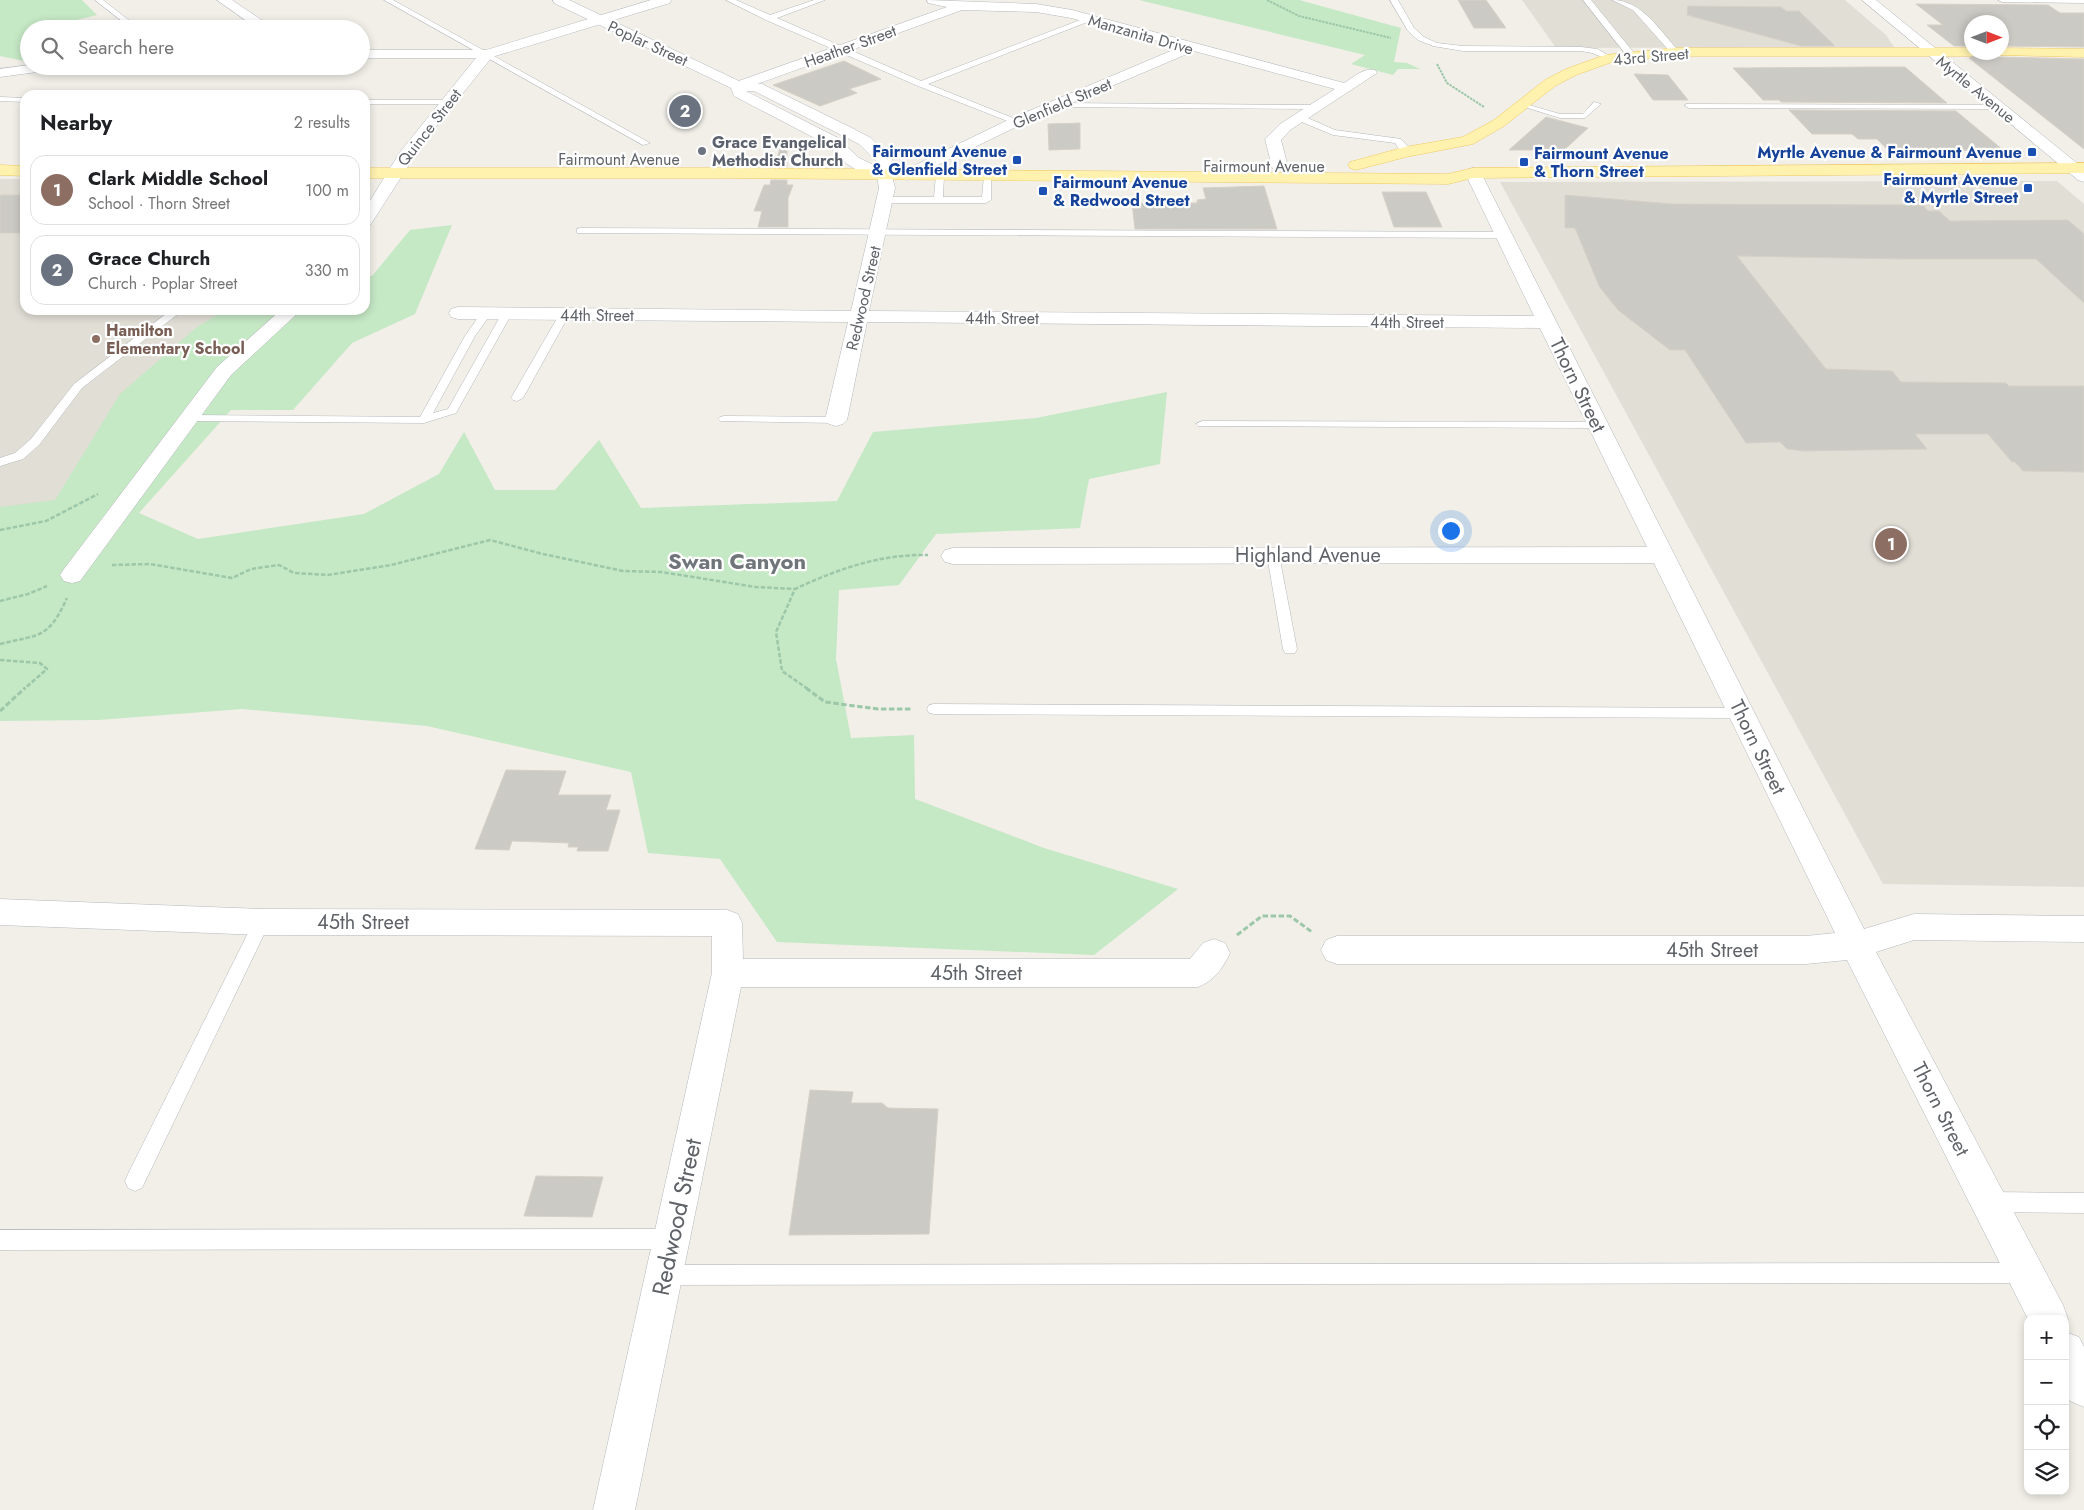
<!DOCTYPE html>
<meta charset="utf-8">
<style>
:root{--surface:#fff;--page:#f6f6f6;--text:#202124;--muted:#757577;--line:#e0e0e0;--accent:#ea580c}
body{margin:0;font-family:Jost,sans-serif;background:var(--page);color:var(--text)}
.controls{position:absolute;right:15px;bottom:15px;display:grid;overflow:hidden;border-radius:10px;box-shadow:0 2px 8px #0003}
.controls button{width:45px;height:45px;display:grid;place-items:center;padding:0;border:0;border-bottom:1px solid var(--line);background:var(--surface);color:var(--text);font:25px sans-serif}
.compass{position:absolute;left:1964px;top:15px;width:45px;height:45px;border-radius:50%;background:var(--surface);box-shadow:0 2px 8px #0003;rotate:90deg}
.you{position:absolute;left:1450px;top:530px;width:18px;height:18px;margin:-12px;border:4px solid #fff;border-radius:50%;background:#1a73e8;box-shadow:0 0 0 8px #1a73e833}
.badge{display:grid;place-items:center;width:32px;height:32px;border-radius:50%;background:var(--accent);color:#fff;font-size:16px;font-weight:700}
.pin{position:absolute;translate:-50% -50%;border:2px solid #fff;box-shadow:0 1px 5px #0006}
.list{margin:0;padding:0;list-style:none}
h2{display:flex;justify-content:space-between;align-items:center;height:65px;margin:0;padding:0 20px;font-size:21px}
h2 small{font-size:16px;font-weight:400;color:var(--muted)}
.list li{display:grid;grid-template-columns:32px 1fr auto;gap:15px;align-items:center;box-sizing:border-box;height:70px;margin:0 10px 10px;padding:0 10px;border:1px solid var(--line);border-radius:15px}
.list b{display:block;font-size:19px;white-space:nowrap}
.list p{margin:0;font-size:16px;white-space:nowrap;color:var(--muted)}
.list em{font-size:16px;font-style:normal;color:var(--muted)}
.icon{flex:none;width:28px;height:28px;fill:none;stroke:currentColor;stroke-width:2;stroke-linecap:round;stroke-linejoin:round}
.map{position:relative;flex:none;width:2084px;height:1510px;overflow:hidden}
.search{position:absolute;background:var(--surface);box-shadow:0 2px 8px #0003;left:20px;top:20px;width:350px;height:55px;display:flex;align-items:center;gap:12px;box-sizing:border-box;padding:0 18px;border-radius:28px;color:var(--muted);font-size:19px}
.panel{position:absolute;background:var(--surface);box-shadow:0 2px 8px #0003;left:20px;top:90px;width:350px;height:225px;border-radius:15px}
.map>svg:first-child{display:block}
</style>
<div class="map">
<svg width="2084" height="1510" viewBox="0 0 2084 1510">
<rect width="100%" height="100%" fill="#f1efe8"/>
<path fill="#e1ded6" d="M1522,0H1845L1886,35L1894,47L1556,48Z
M0,179H25V310H229L68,513L0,520Z
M2057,181L2084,204V887L1883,884L1500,182Z"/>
<path fill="#c5e8c5" d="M0,0H82L97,15L60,24L55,29H29V54L24,61L0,56Z
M1139,0H1299L1401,28L1394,62L1407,63L1420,69H1398L1393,75L1351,64L1365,55Z
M452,225L415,314L352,343L293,410H231L139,513L198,539L364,514L439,474L464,432L495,490H555L599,440L641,508L837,501L873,432L1036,418L1167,392L1160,464L1089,479L1080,528L936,534L899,585L839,590L836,659L851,738L914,735L915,799L1044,848L1178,889L1094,955L777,942L720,859L648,853L631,772L427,726L242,709L98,720L0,721V507L55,500L120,394L197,327L225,310H365V276H372L410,230Z"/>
<path fill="#cccac5" stroke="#d6d1c6" d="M1458,0H1486L1506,28H1474Z
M1916,4L2048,5L2060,13H2084V47L2002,46V22H1972V46H1954L1927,25H1943Z
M1688,6L1781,7L1786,11H1799L1835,46H1801L1687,15Z
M1981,52H1993L1997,57L2084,59V149L1969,58Z
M844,61L881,79L849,89L857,93L820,106L773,85Z
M1870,67H1905L1947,103L1781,102L1779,100H1763L1733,68Z
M1634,74L1668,75L1688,100H1653Z
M1789,110L1956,111L2003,150L1889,151L1877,139H1858L1852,134H1812Z
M1546,117L1588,128L1564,150H1509Z
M1080,123V149L1049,150L1048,124Z
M780,148L787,149V167H775Z
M771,180H787V185H793L788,198V227H758L762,211H754L764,185H770Z
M1264,186L1277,229H1135L1132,203H1197V200L1206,199L1203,188Z
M1382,192H1426L1442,227H1394Z
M0,195H25V233H0Z
M1565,195L1672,204L1923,205L1928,211H1939L1950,221L2068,220L2084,234V303L2036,259H1902L1737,256L1826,369L1892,371L1901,382L2006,383L2009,386H2084V472L2023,471L2015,462H2012L1988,434H1915L1927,449L1804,451L1787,449L1780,442L1746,443L1685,350H1670L1618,310L1599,286L1575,228H1565Z
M506,770L566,771L558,795H611L606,810H620L608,851H577L578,847H568L569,843L512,841L509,850L475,849Z
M810,1090L853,1092L851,1103H882L888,1108L938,1109L929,1234L789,1235Z
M536,1176L603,1177L592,1217L524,1216Z"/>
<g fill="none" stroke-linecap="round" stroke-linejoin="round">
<g stroke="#b5b8bc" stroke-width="1">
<path id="lane" d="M95,0H103L140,29H132Z
M384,0H393L650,143L643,145Z
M726,0H736L770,15L814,0H825L777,18L921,81L1088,17L1095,19L928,84L1018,120L1019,122L1015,124L918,86L766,20Z
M1390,0H1398L1414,28L1424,37L1437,43L1463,46L1581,47L1597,49L1614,58L1610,60L1592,53L1581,51H1463L1433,46L1418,40L1408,31Z
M1583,0H1591L1634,53V57H1628Z
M1612,0C1642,0 1659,30 1678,50V54H1672L1633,10Z
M1998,0H2084V3L2002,2Z
M0,97L25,98V102L0,101Z
M365,100H448L452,102L448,104H365Z
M1594,102L1601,104L1585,118H1560L1518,105L1522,103L1560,114H1583Z
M1055,103L1317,105L1321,107L1317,109L1058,107H1055Z
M1686,104L1999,105L2003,107L1999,109L1689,108L1685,106Z
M1297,116H1303L1335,130L1401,139L1408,147L1409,152L1402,154L1395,143L1333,135L1297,120Z
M940,172L944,175L943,197H982L984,176L988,173L991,174V200L986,203H884L879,200L884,197H934L936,175Z
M580,228L1504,232L1509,235L1504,238L577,233V229Z
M171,310H183L82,388L39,445L23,459L0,466V458L15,453L31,439L74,384Z
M485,312L490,315L475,336L433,413L448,409L501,315L506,312L511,315L456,413L424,423L188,421L182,418L188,415L420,417L465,336L481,313Z
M564,312L569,315L523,398L517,401L513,400L511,398L559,315Z
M724,416L836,417L842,420L836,423L720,421L718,419L720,417Z
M1202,421L1598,422L1604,425L1598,428L1198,426L1196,424Z
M1273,551L1279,555L1297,649L1295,653H1285L1283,649L1267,555Z
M934,704L1741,708L1746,709L1748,713L1746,717L1741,718L934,714L929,713L927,709L929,705Z
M262,915L268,917L270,922L142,1188L135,1191L128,1188L125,1181L128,1174L256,917Z
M1989,1192L2084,1193V1213L1989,1212L1982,1209L1979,1202L1982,1195Z
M672,1229L679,1232L682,1239L679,1246L672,1249L0,1250V1230Z
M2025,1263L2032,1266L2035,1273L2032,1280L2025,1283L665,1285L658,1282L655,1275L658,1268L665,1265Z"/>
</g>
<g stroke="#b5b8bc" stroke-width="1">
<path id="street" d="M217,0H232L275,29H258Z
M651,0H671L670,3L492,57L423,143L371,224L365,225V209L400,152L476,58H361V50H486Z
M927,0L1036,4L1072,10L1344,83C1354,77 1364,67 1375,70L1377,73L1290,130L1281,140L1288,167L1286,170H1274L1272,167L1265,139L1280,124L1335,89L1194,51L1020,125L907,180L901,178L899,175L901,172L1010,119L1180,47L1071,18L1036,12L962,10L743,89H733L731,86L733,83L947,7L928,3Z
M1862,0H1876L2084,169V182L2078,180Z
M29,65L59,66L52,70L0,77V69Z
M1473,168L1479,170L1481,173L1864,929L1914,914L2084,916V942L1914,940L1876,952L2063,1305L2068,1319L2065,1326V1319H2028L1847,960L1806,964H1337L1326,960L1321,950L1326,940L1337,936H1806L1835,933L1654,563L953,564L945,562L941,556L945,550L953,548L1647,547L1540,328L867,322L847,420L843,424L836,426L829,424L825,420L848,322L458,319L451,317L449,313L451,309L458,307L851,311L879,188L877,175L879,172H891L895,188L869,311L1534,316L1465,173L1467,170Z
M281,310H301L231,375L80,581L72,583L64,581L60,575L64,569L217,367Z
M0,899L262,909L727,910L738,914L742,923L743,959H1190L1203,943L1214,939L1225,943L1230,953C1223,968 1214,981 1198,987H741L635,1510H593L712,973V936L262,935L0,925Z
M2065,1332L2079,1337L2084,1347V1407L2070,1401L2065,1392Z"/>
</g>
<g stroke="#b6babf" stroke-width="1">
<path id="secondary" d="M553,0H569L741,82L762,84L852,128L871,138L892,159C895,164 894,173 891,178L885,180L860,172L847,164L826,144L734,96L731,88L554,3ZM746,91H754L859,144L878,163V167L859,158L838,138Z"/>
</g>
<g stroke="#f2c960" stroke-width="1">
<path id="primary" d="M1675,48H1972V52H1979L1972,56H1675L1612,62L1576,75L1555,86L1504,126L1473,144L1406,157L1356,170L1350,168L1348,165L1350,162L1405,147L1463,137L1494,120L1545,80L1566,69L1605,55Z
M2002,48L2084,49V57L1997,55L1995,52H2002Z
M2084,163V173L1473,178L1448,184L724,178H365V168H724L1448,174L1473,168Z
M0,165L25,166V176L0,175Z"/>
</g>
<path stroke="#9cc7a9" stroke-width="2" stroke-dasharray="2.5 1" stroke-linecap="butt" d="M1267,0L1299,16L1391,38
M1437,64L1447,83L1484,107"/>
<path stroke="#9cc7a9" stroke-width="2.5" stroke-dasharray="4.5 2" stroke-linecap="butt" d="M0,530L46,521L98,494
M112,565L150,564L232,578L251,569L279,565L294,573L328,575L391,565L490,540L543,554L623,571L661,572L756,587L795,589
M0,601L28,594L47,586
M0,644C41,634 48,639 67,598
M0,660L40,663L47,669L24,689
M808,689L782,671L776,632L795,589C838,569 880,554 928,555"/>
<path stroke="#9cc7a9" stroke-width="3" stroke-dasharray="5.5 2.5" stroke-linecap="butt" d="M806,688L825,702L878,709H912
M0,711L25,688
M1237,935L1262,916H1290L1312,932"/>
<use href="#lane" fill="#fff" fill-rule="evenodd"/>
<use href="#street" fill="#fff" fill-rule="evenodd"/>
<use href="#secondary" fill="#fff" fill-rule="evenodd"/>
<use href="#primary" fill="#fff2af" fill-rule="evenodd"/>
</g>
<circle fill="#6b7280" stroke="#fff" stroke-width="2" cx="702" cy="151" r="5"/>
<g fill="#1a4fb4" stroke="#fff" stroke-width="2">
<rect x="2027" y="147" width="10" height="10" rx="2.5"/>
<rect x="1012" y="155" width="10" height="10" rx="2.5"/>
<rect x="1519" y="157" width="10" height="10" rx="2.5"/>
<rect x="2023" y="183" width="10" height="10" rx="2.5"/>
<rect x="1038" y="186" width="10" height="10" rx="2.5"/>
</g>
<circle fill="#8d6e63" stroke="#fff" stroke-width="2" cx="96" cy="339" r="5"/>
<g text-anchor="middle" stroke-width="4.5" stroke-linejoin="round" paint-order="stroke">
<g font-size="16" fill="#5f6368" stroke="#fff">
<text transform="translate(1141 34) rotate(16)" y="6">Manzanita Drive</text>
<text transform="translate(648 43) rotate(25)" y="6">Poplar Street</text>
<text transform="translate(850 46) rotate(-20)" y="6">Heather Street</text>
<text transform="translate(1651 56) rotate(-5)" y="6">43rd Street</text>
<text transform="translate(1976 89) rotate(39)" y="6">Myrtle Avenue</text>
<text transform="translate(1062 103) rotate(-23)" y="6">Glenfield Street</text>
<text transform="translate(429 127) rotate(-52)" y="6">Quince Street</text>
<text x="619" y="165">Fairmount Avenue</text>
<text x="1264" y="172">Fairmount Avenue</text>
<text transform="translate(863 298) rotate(-77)" y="6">Redwood Street</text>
<text x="597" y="321">44th Street</text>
<text x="1002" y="324">44th Street</text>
<text x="1407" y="328">44th Street</text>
</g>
<g font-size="16" font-weight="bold" fill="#5b616d" stroke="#fff" text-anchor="start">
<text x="712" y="148">Grace Evangelical<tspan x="712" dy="18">Methodist Church</tspan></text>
</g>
<g font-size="16" font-weight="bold" fill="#164399" stroke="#fff" text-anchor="end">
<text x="1007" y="157">Fairmount Avenue<tspan x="1007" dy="18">&amp; Glenfield Street</tspan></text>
<text x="2022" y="158">Myrtle Avenue &amp; Fairmount Avenue</text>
<text x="1534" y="159" text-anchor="start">Fairmount Avenue<tspan x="1534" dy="18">&amp; Thorn Street</tspan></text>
<text x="2018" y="185">Fairmount Avenue<tspan x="2018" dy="18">&amp; Myrtle Street</tspan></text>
<text x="1053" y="188" text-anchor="start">Fairmount Avenue<tspan x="1053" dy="18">&amp; Redwood Street</tspan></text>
</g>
<g font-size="16" font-weight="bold" fill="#785e54" stroke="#fff" text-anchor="start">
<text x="106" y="336">Hamilton<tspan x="106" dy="18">Elementary School</tspan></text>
</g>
<g font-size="20" fill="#5f6368" stroke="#fff">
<text transform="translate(1578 385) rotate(64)" y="7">Thorn Street</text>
<text x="1308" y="562">Highland Avenue</text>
<text transform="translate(1758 747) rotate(64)" y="7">Thorn Street</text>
<text x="363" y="929">45th Street</text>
<text x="1712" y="957">45th Street</text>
<text x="976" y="980">45th Street</text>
<text transform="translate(1941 1109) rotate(63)" y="7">Thorn Street</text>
</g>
<g font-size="22" font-weight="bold" fill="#70757a" stroke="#fff">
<text x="737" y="569">Swan Canyon</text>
</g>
<g font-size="24" fill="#5f6368" stroke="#fff">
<text transform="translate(677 1217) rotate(-78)" y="8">Redwood Street</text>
</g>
</g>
</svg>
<div class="controls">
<button>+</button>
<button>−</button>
<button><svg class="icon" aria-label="locate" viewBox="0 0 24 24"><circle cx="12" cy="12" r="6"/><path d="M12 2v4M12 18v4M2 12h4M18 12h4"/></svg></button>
<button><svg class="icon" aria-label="layers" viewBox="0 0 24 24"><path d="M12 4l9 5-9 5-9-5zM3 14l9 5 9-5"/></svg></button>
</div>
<svg class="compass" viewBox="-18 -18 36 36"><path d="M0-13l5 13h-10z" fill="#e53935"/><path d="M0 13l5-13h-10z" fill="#757577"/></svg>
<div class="you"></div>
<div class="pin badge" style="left:1891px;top:544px;background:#8d6e63">1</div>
<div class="pin badge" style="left:685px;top:111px;background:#6b7280">2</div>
<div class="search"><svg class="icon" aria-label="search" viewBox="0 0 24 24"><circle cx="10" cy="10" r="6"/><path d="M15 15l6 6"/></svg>Search here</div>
<section class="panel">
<h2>Nearby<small>2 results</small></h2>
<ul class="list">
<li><span class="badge" style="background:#8d6e63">1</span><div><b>Clark Middle School</b><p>School · Thorn Street</p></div><em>100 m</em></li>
<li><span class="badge" style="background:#6b7280">2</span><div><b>Grace Church</b><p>Church · Poplar Street</p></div><em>330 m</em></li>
</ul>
</section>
</div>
